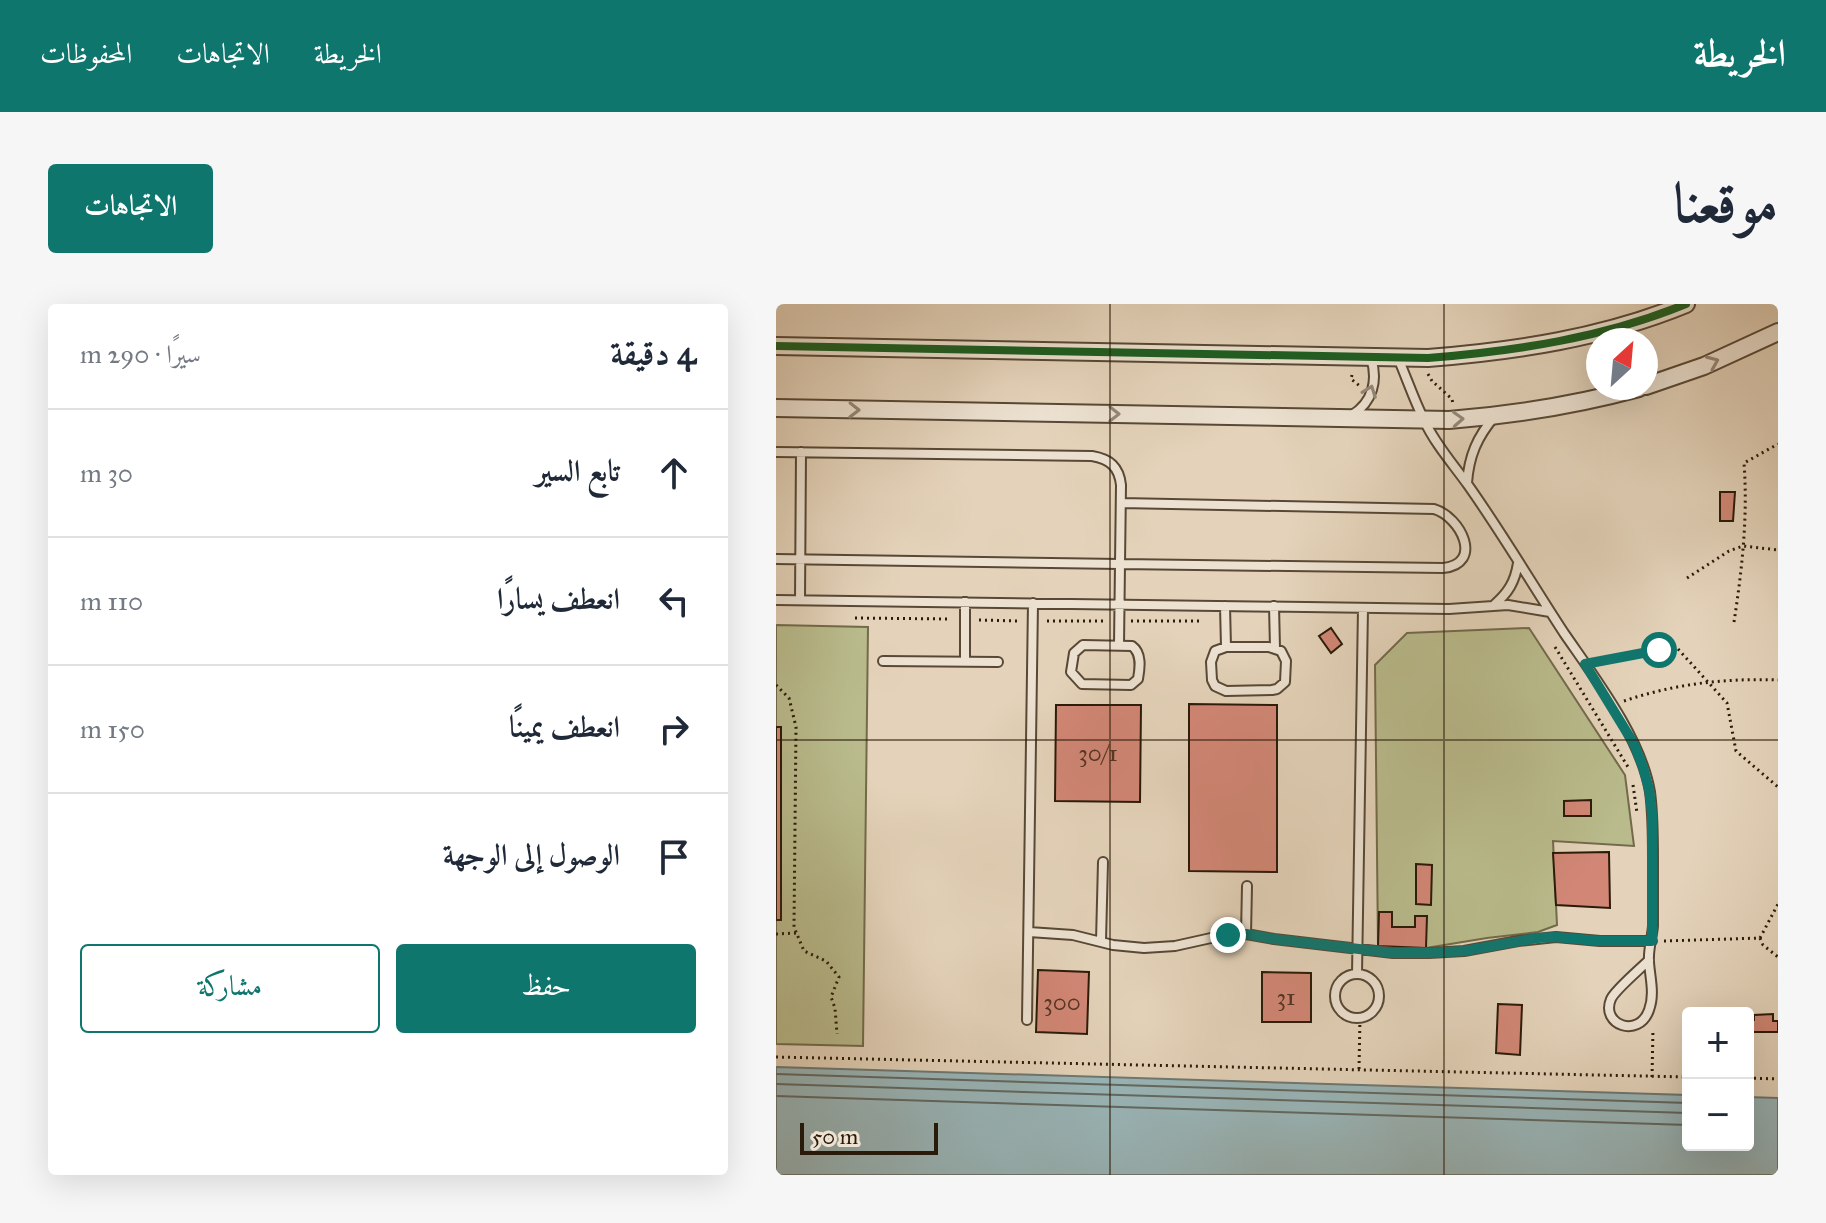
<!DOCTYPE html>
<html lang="ar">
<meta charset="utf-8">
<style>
:root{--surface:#fff;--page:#f6f6f7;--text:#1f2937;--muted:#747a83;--line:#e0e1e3;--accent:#0f766e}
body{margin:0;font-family:"IM FELL Great Primer",Amiri,serif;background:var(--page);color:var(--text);direction:rtl}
.controls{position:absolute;right:24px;bottom:24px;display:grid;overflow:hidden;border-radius:8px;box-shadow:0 8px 32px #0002}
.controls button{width:72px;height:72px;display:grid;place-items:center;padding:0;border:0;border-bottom:2px solid var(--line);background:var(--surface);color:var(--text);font:40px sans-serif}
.compass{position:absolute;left:810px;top:24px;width:72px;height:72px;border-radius:50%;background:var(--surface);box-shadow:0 8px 32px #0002;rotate:26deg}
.scale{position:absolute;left:24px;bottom:20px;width:138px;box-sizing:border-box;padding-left:8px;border:4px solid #2a1a09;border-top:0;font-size:22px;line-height:28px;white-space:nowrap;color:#2a1a09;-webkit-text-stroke:6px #ede2d2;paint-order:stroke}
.stop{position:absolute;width:24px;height:24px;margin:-18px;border:6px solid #0f766e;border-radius:50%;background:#fff}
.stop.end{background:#0f766e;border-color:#fff;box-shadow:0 2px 8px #0008}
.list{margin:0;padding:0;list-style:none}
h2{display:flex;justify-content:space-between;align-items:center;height:104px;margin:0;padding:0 32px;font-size:34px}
h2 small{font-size:26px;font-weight:400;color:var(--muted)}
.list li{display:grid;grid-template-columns:52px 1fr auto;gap:24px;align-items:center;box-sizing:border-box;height:128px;padding:0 32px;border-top:2px solid var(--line)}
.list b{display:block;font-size:30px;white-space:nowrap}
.list em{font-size:26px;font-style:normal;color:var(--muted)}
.actions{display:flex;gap:16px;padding:24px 32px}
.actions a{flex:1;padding:18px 0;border:2px solid var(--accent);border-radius:8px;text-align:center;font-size:28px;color:var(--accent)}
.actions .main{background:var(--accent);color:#fff}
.icon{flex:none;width:44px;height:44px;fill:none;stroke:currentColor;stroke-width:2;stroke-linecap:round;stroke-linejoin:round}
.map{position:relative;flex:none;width:1002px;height:871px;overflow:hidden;direction:ltr;border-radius:8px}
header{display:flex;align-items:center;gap:48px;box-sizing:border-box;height:112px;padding:0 40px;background:var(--accent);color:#fff}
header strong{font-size:38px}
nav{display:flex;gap:44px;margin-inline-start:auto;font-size:28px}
.intro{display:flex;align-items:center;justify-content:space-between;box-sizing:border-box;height:192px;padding:0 48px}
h1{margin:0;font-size:56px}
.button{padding:20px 36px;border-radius:8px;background:var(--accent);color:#fff;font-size:28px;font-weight:700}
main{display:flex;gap:48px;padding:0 48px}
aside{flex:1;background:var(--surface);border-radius:8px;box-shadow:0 8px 32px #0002}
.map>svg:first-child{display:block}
</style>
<header>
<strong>الخريطة</strong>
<nav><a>الخريطة</a><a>الاتجاهات</a><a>المحفوظات</a></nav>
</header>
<div class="intro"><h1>موقعنا</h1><a class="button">الاتجاهات</a></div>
<main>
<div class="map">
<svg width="1002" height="871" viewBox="0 0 1002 871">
<rect width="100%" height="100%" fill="#e4d3ba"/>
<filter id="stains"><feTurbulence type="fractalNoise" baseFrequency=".0025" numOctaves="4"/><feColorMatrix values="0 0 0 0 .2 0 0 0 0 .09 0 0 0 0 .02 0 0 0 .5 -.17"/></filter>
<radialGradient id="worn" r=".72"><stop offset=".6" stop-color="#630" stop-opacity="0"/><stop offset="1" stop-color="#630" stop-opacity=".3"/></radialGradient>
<path fill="#b9bb8c" stroke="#726a4a" stroke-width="2" d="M0,321L92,323L87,742L0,740Z
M753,324L849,471L858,542L777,537L781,621L762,628L711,634L650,644L602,642L599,361L631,329Z"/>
<path fill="#99b6b9" stroke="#6d7873" stroke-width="2" d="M0,763L912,791V841H972V793L1002,794V871H0Z"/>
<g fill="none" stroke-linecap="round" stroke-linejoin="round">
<path stroke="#626861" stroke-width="2" d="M0,770L912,799
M0,780L912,809
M0,792L912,821"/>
</g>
<path fill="#d28776" stroke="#2a1a09" stroke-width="2" d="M944,188H959L957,217H944Z
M555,324L566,340L555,349L543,332Z
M413,400L501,401V568L413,567Z
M280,401H365L364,498L279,497Z
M0,423H5V616H0Z
M815,496V512H788V497Z
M833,548L834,604L780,601L777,549Z
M640,560L656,561L655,601L640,600Z
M603,608H616V623H639V612H651L650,644L602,642Z
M262,666L313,668L311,730L260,728Z
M486,668L535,669V718H486Z
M722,700L746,701L744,751L720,749Z
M997,710V717H1002V728H973L972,716H978V711Z"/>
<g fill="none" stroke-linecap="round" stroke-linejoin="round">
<g stroke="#584835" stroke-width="12">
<path id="service" d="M622,54C631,75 638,96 648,116C659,140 677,160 692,181C726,229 756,280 788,329C819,374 865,434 874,488C877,510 877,533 877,555C877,577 877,599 877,622C876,634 872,646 873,658C874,674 879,690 873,706C863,735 824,721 835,695C839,686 864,665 873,656
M576,111C597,98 602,76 595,54
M0,148L316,152C334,155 343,163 345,181L344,260L0,255
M691,179C693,152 701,133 719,112
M0,296L673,305L732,301L774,308
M24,296L25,148
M189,298V357
M718,301C732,289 739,278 742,259
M449,302L450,343
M498,302L499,344
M307,341L356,342C366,349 364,364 362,375L355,381L306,380L295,368L298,349Z
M343,341L344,260L667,264C708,260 685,213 658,205L345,199
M450,343H493L505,347L510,357L509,378L501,385L496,386L450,387L439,382L436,376L435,358L439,347Z
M107,357L222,358
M253,628L297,631L337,641L368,644L399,642L444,632L470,630L498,635L617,649H653L688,647L742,637L780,633L824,637H876
M470,630L471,582
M325,637L327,558
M581,670L587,304
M559 692a22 22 0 1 1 44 0a22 22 0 1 1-44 0Z
M251,716L257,299"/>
</g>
<g stroke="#584835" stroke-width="20">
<path id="minor" d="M0,42L652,54C740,47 827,34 910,0
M870,82L928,62L1002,28
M0,104L673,116C738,111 800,101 863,84"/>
</g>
<path stroke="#2a1a09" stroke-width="3" stroke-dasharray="2 4" stroke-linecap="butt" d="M652,70L656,77L676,95L677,100
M576,71L575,75L585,83
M911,274L953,247L967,242L1002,246
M79,314L175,315
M203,316L243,317
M271,317H331
M355,317H423
M958,318C966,266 972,212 968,159L1002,140
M779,343L852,463
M825,357L902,345L951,399L960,447L1002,483
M0,381L13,394L20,423L18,623L28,647L50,657L63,673L55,693L59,704L61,730
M848,397C898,380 949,374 1002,376
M857,481L861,509
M0,630L21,629
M984,634L1002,600
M984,634L987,641L1002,653
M888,637L984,634
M0,753L912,773
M583,765L584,713
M876,773L877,725
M972,774L1002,775"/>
<use href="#service" stroke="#ede2d2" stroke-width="8"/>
<use href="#minor" stroke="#ede2d2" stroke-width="16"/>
<g stroke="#ede2d2" stroke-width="13">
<path id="cycleway" d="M0,42L652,54C740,47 827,34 910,0"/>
</g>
<use href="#cycleway" stroke="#1b5e20" stroke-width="8"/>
</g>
<defs><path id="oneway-chevron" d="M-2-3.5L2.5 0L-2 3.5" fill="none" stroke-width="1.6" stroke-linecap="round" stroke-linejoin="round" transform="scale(2)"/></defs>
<g stroke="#958878">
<use href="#oneway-chevron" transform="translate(937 58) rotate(-23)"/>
<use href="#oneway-chevron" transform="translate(594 87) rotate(-70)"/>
<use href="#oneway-chevron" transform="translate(78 106) rotate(1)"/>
<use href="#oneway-chevron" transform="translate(338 110) rotate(1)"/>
<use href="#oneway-chevron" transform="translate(682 115) rotate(-3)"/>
</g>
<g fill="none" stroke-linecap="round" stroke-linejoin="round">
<path stroke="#0f766e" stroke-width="10" d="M452,631L470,630L498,635L617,649H653L688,647L761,634L780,633L824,637H876V509L873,485L867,463L858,440L809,360L883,346"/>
</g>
<path fill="none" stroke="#2a1a09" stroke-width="2" stroke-opacity="0.55" d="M334,0V871M668,0V871M0,436H1002"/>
<g text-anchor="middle" stroke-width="6" stroke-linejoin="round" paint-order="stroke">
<g font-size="24" fill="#543524">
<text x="322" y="457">30/1</text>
<text x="510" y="701">31</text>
<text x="286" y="706">300</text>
</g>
</g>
<rect width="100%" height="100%" filter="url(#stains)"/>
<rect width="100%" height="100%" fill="url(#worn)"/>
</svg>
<div class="controls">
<button>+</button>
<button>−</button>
</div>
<svg class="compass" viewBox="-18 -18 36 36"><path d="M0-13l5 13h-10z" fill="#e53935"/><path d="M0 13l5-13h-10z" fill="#747a83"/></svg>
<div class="scale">50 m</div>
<div class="stop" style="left:883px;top:346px"></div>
<div class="stop end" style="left:452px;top:631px"></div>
</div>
<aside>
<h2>4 دقيقة<small>سيرًا · 290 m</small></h2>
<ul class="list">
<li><svg class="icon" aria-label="ahead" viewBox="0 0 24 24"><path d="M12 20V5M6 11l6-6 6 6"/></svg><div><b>تابع السير</b></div><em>30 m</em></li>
<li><svg class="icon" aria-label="left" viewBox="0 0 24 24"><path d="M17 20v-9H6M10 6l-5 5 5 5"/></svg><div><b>انعطف يسارًا</b></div><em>110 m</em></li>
<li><svg class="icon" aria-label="right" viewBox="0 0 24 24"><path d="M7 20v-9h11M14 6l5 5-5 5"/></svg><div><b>انعطف يمينًا</b></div><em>150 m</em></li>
<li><svg class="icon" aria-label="arrive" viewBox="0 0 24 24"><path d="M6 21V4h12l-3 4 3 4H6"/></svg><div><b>الوصول إلى الوجهة</b></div></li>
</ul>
<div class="actions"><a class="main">حفظ</a><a>مشاركة</a></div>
</aside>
</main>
